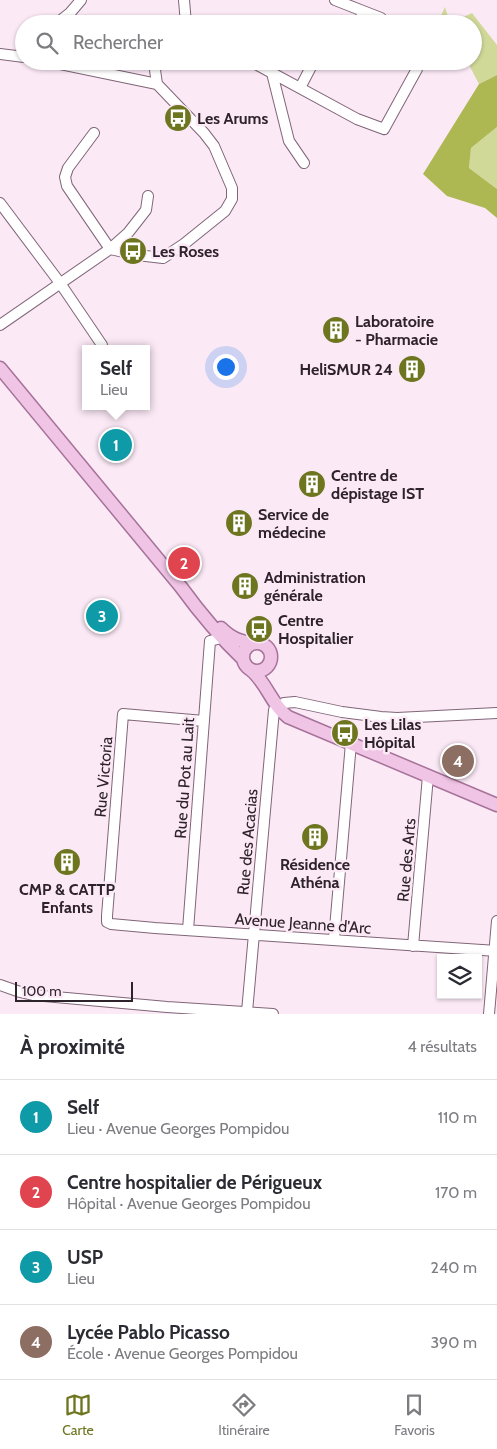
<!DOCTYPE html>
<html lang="fr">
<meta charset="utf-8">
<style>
:root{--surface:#fff;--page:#f2f2f3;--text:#2b2b33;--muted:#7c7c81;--line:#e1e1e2;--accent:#6e751f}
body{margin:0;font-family:Cabin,sans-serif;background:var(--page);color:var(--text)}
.controls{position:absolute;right:15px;bottom:15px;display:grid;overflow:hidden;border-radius:0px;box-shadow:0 1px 4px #0004}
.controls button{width:45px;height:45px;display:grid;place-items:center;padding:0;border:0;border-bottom:1px solid var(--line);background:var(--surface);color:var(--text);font:25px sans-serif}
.scale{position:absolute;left:15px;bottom:12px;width:118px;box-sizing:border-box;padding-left:5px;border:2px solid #2f232b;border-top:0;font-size:14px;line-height:18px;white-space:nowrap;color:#2f232b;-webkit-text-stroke:4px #fbe9f6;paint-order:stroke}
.you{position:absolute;left:225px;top:366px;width:18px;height:18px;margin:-12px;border:4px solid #fff;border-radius:50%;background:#1a73e8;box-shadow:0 0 0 8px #1a73e833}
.badge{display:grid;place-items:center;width:32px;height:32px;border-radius:50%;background:var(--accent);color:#fff;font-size:16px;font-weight:700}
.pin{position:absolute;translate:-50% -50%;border:2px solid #fff;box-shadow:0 1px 5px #0006}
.popup{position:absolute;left:82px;top:345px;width:68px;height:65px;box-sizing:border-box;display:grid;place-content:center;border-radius:0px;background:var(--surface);filter:drop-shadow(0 1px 4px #0005);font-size:16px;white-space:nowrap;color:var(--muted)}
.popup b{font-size:19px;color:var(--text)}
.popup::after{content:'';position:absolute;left:50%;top:100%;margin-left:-10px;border:10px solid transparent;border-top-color:var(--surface)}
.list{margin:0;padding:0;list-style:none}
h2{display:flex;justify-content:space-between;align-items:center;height:65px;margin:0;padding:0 20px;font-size:21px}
h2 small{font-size:16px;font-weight:400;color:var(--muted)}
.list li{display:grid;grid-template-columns:32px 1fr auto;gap:15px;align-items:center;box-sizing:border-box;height:75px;padding:0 20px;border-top:1px solid var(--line)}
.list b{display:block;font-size:19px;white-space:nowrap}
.list p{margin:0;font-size:16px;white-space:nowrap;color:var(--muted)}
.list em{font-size:16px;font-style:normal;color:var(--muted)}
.icon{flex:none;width:28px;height:28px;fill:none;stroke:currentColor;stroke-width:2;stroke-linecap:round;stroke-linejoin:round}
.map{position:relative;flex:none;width:497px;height:1014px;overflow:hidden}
.search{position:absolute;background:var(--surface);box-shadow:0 1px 4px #0004;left:15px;right:15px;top:15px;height:55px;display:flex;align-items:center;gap:12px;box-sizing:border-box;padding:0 18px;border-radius:28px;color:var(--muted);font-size:19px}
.sheet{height:365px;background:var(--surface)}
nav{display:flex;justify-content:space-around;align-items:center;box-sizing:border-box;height:70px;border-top:1px solid var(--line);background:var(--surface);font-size:14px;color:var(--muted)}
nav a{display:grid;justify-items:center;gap:2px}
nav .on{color:var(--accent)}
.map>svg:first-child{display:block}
</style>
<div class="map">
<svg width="497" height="1014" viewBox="0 0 497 1014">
<rect width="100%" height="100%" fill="#fbe9f6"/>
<path fill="#d1d999" d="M445,7L450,23L472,13L497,45V75L479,84L467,61H473V24H437Z
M497,127V189L469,168L471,148Z"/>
<path fill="#aeb853" d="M497,75V127L471,148L469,168L497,189V218L485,208L447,196L423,174L479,84Z"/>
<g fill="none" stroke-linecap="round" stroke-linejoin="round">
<g stroke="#806578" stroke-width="12">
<path id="minor" d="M184,0L186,24
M335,0L363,11L359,24
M363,11L381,18
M56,24L70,13L81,0
M0,54L24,57
M46,61L157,84
M250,61L357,119L384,129L417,69
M272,73L289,141L304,163
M300,88L312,65L322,61
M94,133L68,168L65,177L67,186L110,249L128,233L146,210L148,196
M0,203L60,283L102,345
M0,325L110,249L137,255L163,258L184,244L225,211L232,199V188L214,146L204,133L157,84L155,70L158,61
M204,721L123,714L107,916V922L111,924L155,928L497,951
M188,930L210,641L221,638
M334,940L351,743
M413,946L428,776
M0,985L20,992L33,995L167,1007L273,1014
M247,1012L274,710L284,703L295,702L342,712L381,717L397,718L497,713
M489,1014L497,921"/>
</g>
<g stroke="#a67298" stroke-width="15">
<path id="major" d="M0,368L181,587C200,613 220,637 243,659
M221,628C231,638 240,642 254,643
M243 657a14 14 0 1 1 28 0a14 14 0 1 1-28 0Z
M251,670C267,683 271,704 288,717L497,805"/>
</g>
<use href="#minor" stroke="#fff" stroke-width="10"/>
<use href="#major" stroke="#f0c4e5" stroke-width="12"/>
</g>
<defs>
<g id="bus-disc" transform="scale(1.4375)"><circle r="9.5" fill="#6e751f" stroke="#fbe9f6"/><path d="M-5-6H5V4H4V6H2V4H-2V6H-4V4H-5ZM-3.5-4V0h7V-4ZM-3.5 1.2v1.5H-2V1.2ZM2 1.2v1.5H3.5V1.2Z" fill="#fff"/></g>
<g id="building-disc" transform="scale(1.4375)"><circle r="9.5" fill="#6e751f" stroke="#fbe9f6"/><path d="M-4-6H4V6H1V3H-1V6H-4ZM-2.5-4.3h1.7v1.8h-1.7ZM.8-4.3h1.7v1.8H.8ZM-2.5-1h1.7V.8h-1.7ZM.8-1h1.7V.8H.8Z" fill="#fff"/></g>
</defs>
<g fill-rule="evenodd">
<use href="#bus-disc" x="178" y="118"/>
<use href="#bus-disc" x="133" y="251"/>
<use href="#building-disc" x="336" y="330"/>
<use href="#building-disc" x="412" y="369"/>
<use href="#building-disc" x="312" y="484"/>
<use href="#building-disc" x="239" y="523"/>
<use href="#building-disc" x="245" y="586"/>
<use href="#bus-disc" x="259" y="629"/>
<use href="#bus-disc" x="345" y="733"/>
<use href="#building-disc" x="315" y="837"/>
<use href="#building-disc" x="67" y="862"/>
</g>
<g text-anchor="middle" stroke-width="5" stroke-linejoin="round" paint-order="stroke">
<g font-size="16" font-weight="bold" fill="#2f232b" stroke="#fbe9f6" text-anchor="start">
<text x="197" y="124">Les Arums</text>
<text x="152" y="257">Les Roses</text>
<text x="355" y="327">Laboratoire<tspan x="355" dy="18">- Pharmacie</tspan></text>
<text x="393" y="375" text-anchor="end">HeliSMUR 24</text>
<text x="331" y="481">Centre de<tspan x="331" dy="18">dépistage IST</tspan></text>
<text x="258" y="520">Service de<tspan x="258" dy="18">médecine</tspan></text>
<text x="264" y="583">Administration<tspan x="264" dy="18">générale</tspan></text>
<text x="278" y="626">Centre<tspan x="278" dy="18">Hospitalier</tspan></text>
<text x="364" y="730">Les Lilas<tspan x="364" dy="18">Hôpital</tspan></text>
<text x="315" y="870" text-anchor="middle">Résidence<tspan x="315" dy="18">Athéna</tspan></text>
<text x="67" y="895" text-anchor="middle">CMP &amp; CATTP<tspan x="67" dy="18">Enfants</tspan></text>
</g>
<g font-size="16" fill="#2f232b" stroke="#fbe9f6">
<text transform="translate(103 777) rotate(-85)" y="6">Rue Victoria</text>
<text transform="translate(184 778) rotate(-86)" y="6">Rue du Pot au Lait</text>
<text transform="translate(247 842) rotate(-85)" y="6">Rue des Acacias</text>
<text transform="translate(406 860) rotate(-85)" y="6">Rue des Arts</text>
<text transform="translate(303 923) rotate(4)" y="6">Avenue Jeanne d'Arc</text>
</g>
</g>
</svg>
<div class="controls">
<button><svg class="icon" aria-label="layers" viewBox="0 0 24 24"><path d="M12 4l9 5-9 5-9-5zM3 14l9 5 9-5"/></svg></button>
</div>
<div class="scale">100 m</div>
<div class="you"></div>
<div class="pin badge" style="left:116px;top:445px;background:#0f9aa8">1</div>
<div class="popup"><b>Self</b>Lieu</div>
<div class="pin badge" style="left:184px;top:563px;background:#e0444e">2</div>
<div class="pin badge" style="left:102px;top:616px;background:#0f9aa8">3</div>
<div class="pin badge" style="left:458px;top:761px;background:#8d6e63">4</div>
<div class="search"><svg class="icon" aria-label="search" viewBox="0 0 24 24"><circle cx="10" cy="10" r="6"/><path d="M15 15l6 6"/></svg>Rechercher</div>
</div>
<section class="sheet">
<h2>À proximité<small>4 résultats</small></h2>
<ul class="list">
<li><span class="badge" style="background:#0f9aa8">1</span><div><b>Self</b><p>Lieu · Avenue Georges Pompidou</p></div><em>110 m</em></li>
<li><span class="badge" style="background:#e0444e">2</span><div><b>Centre hospitalier de Périgueux</b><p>Hôpital · Avenue Georges Pompidou</p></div><em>170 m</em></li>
<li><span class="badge" style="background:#0f9aa8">3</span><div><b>USP</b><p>Lieu</p></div><em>240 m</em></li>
<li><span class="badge" style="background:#8d6e63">4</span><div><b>Lycée Pablo Picasso</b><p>École · Avenue Georges Pompidou</p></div><em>390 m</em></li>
</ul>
</section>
<nav>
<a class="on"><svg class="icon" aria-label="map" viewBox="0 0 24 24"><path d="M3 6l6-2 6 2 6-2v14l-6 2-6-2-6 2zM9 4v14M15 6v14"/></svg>Carte</a>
<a><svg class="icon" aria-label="directions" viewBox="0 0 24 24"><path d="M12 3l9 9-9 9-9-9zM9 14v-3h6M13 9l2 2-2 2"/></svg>Itinéraire</a>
<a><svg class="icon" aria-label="saved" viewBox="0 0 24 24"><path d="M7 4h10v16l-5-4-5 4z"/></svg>Favoris</a>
</nav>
